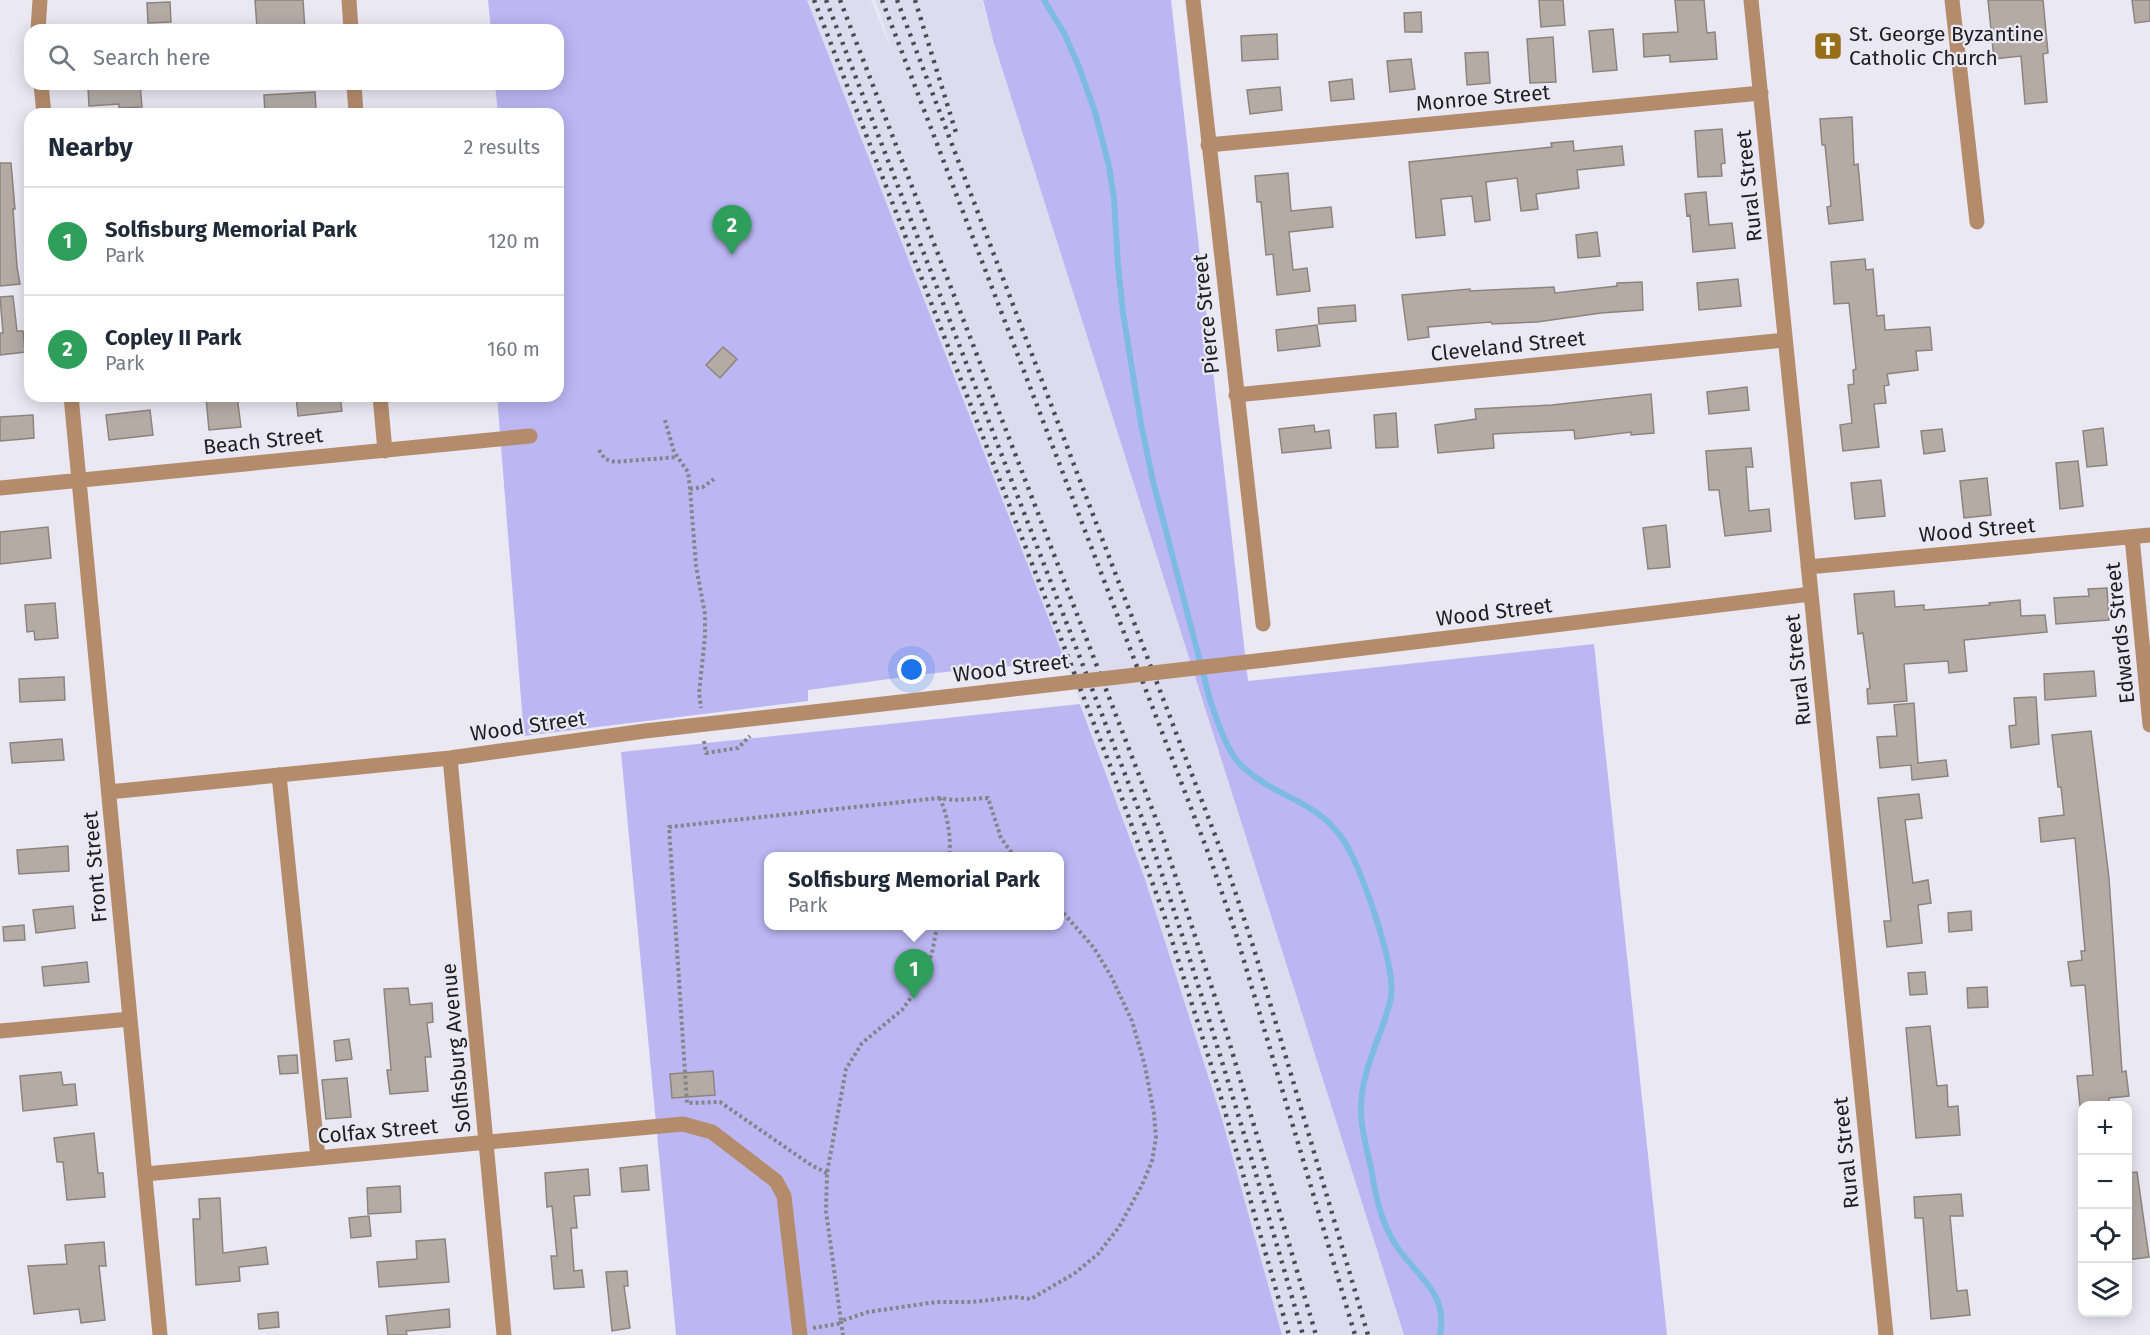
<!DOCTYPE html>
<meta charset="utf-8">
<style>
:root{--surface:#fff;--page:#f6f6f7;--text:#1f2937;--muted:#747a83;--line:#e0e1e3;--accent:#b45309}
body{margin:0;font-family:"Fira Sans",sans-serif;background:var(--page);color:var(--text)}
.controls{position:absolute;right:18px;bottom:18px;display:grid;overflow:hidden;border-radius:12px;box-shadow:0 3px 15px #0003}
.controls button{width:54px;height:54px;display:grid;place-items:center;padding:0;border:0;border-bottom:2px solid var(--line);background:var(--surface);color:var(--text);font:30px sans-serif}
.you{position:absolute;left:912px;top:670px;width:21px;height:21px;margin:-15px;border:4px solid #fff;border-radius:50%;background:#1a73e8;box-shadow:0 0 0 9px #1a73e833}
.badge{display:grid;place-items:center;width:39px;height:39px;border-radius:50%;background:var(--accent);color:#fff;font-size:20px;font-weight:700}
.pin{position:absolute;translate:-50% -50px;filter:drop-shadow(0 2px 3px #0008)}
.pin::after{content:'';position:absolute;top:32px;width:21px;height:18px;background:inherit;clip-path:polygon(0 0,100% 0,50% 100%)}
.popup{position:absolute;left:764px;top:852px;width:300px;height:78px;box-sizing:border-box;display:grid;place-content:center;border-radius:12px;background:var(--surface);filter:drop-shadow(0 2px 4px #0005);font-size:20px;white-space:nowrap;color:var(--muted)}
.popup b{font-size:22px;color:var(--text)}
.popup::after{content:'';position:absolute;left:50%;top:100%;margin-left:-12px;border:12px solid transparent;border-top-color:var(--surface)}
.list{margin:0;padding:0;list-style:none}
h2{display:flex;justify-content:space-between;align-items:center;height:78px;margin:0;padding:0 24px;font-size:26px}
h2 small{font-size:20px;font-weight:400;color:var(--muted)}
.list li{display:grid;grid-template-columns:39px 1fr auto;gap:18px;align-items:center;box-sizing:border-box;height:108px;padding:0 24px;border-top:2px solid var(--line)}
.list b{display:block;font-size:22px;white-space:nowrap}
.list p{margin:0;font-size:20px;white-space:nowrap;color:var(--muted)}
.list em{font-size:20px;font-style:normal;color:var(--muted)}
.icon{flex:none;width:33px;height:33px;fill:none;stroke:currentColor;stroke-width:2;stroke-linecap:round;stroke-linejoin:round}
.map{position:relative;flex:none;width:2150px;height:1335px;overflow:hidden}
.search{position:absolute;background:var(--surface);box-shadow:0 3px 15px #0003;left:24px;top:24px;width:540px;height:66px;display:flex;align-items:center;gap:15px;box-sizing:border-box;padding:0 21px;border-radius:18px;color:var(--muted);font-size:22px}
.panel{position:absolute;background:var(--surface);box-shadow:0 3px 15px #0003;left:24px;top:108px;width:540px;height:294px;border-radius:18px}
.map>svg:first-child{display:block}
</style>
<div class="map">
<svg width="2150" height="1335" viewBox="0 0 2150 1335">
<rect width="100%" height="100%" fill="#e9e8f3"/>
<path fill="#dddcee" d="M807,0H871L894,56L875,0H982L993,40L1404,1335H1282L1222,1119L1145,879L1065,660Z"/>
<path fill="#bcb7f3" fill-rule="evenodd" d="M488,0H807L1065,660L1027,667L1004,666L926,674L808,690V701L524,736L497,396H558V114H498L495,84H558V30H491Z
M983,0H1171L1248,681L1594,644L1667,1335H1404L993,40Z
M1080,704L1145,879L1222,1119L1282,1335H676L621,752ZM768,856H1060V926H768Z"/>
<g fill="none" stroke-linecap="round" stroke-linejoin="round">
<path stroke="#7dbbe4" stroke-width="6" d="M1044,0L1064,33L1079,67L1095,112L1109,166L1114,199L1118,265L1123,313L1141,424L1153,481L1210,700C1217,720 1227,754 1244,768C1279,800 1321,800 1347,846C1363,875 1396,966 1391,997C1390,1004 1387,1012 1385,1019C1375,1048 1360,1080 1361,1111C1361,1131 1368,1153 1372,1173C1376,1197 1381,1221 1394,1242C1413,1275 1449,1290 1440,1335"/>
</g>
<path fill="#b4aba5" stroke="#8d847e" stroke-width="1.5" d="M255,0H303L305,30H279V26L257,28Z
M1539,0H1563L1565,25L1541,27Z
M1675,0H1704L1707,33L1715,32L1717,59L1670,62V55L1644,57L1643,34L1678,32Z
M1988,0H2043L2048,53L2043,54L2047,102L2025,104L2021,56L1994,59Z
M2132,0H2150V21L2135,23Z
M170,2L171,22L148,23L147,3Z
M1421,12L1422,32H1405L1404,13Z
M1613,29L1617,70L1593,72L1589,31Z
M1277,34L1278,59L1242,61L1241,36Z
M1553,37L1556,82L1530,83L1527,39Z
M1488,52L1490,83L1467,85L1465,53Z
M1411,59L1415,89L1390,92L1387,61Z
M1352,79L1354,99L1331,101L1329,82Z
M140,84L142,107L119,108V104L89,106L88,87Z
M1280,87L1282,110L1250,114L1247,90Z
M315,92L316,109L305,110L306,114H265L264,95Z
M1852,117L1854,165L1858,164L1863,220L1829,224L1827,207L1831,206L1825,145H1822L1820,119Z
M1722,129L1725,163L1721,164L1722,176L1698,177L1695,131Z
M1573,141L1574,151L1622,146L1624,165L1577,170L1579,188L1536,194L1538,209L1521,211L1517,178L1486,182L1490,220L1475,222L1472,196L1441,199L1445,235L1416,238L1409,162L1552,147L1551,143Z
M0,163H11L15,209H13L17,267L20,284L0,286Z
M1288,173L1291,211L1331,207L1333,227L1289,232L1293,270L1307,268L1310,291L1277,295L1273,254L1266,255L1261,202H1257L1255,176Z
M1706,192L1709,225L1732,223L1735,248L1693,252L1690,215L1687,216L1685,194Z
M1597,232L1600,256L1578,258L1576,235Z
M1865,259L1866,270L1873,269L1877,316L1884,315L1885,330L1930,327L1932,350L1916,351L1918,370L1887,374L1889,385L1884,386L1886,403L1874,404L1879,447L1843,451L1840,425L1852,423L1848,385L1854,384L1853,370L1856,369L1849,303L1834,304L1831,262Z
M1738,279L1741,306L1699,310L1697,283Z
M1642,282L1643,310L1601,313L1537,322L1492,324L1491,322L1428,327L1429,337L1408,340L1402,295L1470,289V291L1554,287L1555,293L1617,286V283Z
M13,296L17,331H23L25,352L0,355V333H3L0,297Z
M1355,305L1356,321L1319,324L1318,308Z
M1317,325L1320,346L1278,351L1276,330Z
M723,347L737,359L720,378L706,365Z
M1747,387L1749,410L1709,414L1707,392Z
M1651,394L1654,433L1631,435V432L1575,439L1574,430L1493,434L1494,448L1438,453L1435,425L1476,419L1475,409L1552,405Z
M226,396H237L241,427L209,430L206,398Z
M296,396H340L342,411L298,416Z
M150,410L153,435L109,440L106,415Z
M1396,413L1398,447L1376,448L1374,415Z
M33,415L34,438L0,441V417Z
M1314,425L1315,432L1329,430L1331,448L1282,453L1279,429Z
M2103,428L2107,465L2087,467L2083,431Z
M1942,429L1945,451L1924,454L1921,431Z
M1751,448L1753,467H1746L1749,511L1769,509L1771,531L1725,536L1719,490H1709L1706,451Z
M2078,461L2083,506L2060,509L2056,463Z
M1987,478L1991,515L1964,518L1960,481Z
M1881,480L1885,516L1855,519L1851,483Z
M1666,525L1670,567L1648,569L1643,528Z
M48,527L51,558L0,564V532Z
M2107,588L2109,620L2056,624L2054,598L2089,596L2088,589Z
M1894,591L1895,607L1924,605V610L1990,605L1989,603L2020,600L2021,616L2045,615L2047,632L1964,640L1967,671L1949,673L1948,661L1904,664L1907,701L1868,704L1867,689L1870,688L1863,633L1858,634L1854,594Z
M55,603L58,638L35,640L34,631L27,632L25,605Z
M2094,671L2096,696L2045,700L2044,674Z
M64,677L65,700L20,702L19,679Z
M2036,697L2039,744L2011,748L2009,726L2016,725L2014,698Z
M1914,703L1918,763L1946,760L1948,776L1912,780L1911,765L1880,768L1877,737L1897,736L1894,705Z
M2091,731L2109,878L2122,1072L2126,1071L2129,1096L2109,1098L2110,1106H2080L2077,1076L2093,1075L2085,985L2071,986L2068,962L2082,960L2081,951H2085L2075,838L2041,842L2039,818L2064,815L2061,787H2058L2052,735Z
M62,739L64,760L12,763L10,743Z
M1919,794L1922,818L1905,820L1913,883L1928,880L1931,903L1918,905L1922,943L1887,947L1884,921H1891L1878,798Z
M68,846L69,871L19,874L17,850Z
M73,906L75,928L36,933L33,910Z
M1971,911L1972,930L1949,932L1948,913Z
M24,925L25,940L4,941L3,927Z
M87,962L89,982L44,986L42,967Z
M1925,972L1927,994L1910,995L1908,973Z
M1987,987L1988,1007L1968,1008L1967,988Z
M408,988L410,1005L432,1003L433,1022L427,1023L431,1057H425L428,1091L390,1094L387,1070H391L384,989Z
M1930,1026L1937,1086L1947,1085L1948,1107L1958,1106L1960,1135L1916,1138L1906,1028Z
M349,1039L352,1059L336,1061L334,1041Z
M297,1055L298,1073L280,1074L278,1056Z
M713,1071L715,1095L672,1098L670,1074Z
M61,1072L63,1085L75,1084L77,1105L23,1111L20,1076Z
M347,1078L351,1117L326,1119L322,1080Z
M94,1133L98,1173H103L105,1197L67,1200L63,1162H57L54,1138Z
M647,1165L649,1190L622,1192L620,1168Z
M588,1169L590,1195L574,1196L577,1228H571L574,1271L582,1270L584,1287L554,1289L551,1256H557L552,1206L547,1207L545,1173Z
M2137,1172L2149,1257L2127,1260V1173Z
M400,1186L401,1212L368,1214L367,1188Z
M1961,1194L1963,1216H1950L1957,1291L1967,1290L1970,1315L1931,1319L1923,1218H1915L1914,1197Z
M220,1198L223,1253L266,1247L268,1264L239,1267L240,1281L196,1285L193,1219H200L199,1199Z
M369,1216L371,1236L351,1238L349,1218Z
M445,1239L449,1282L379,1287L377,1262L417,1259L416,1241Z
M104,1242L106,1266H99L105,1320L81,1323L79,1309L34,1314L28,1266L67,1264L65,1245Z
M627,1271L628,1286H624L630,1328L612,1331L606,1272Z
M449,1309L450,1327L406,1331L407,1335H388L386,1316Z
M278,1312L279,1327L259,1329L258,1314Z"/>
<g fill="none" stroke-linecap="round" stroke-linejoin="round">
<path stroke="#84848b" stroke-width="4" stroke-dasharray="3 3" stroke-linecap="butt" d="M665,420L674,452L688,472L690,489L696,566L705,614V637L699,693L701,708
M599,450L605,459L615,462L677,457
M690,489L703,487L714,479
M704,741L706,753L738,748L750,736
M940,798C947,814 952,839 949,856
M937,926L932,953L918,988L902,1010L862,1043L846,1069L827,1173L826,1211L841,1321L868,1312L936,1302H972L1015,1297L1031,1299L1075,1273L1098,1254L1119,1227L1142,1185L1152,1161L1156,1138L1154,1114L1145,1066L1132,1021L1111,976L1094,948L1060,909
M827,1173L811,1165L720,1102L687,1103L669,827L939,798L954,800L988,798L1001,838L1014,856
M841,1321L843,1335
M813,1328L842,1323"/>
<path stroke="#b48c6c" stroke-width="15" d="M349,0L351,30
M1193,0L1263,624
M1751,0L1886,1335
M1952,0L1977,222
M38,30L40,0
M41,84L44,114
M354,84L356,114
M1208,145L1761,93
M1236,395L1785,340
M71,396L160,1335
M380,396L385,451
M0,488L530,436
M2132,537L2150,725
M1808,567L2150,535
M1265,660L1811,594
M450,758L504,1335
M279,775L318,1158
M109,792L450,758L645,731L988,692
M0,1031L130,1019
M145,1174L683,1124L712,1132L776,1181L784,1196L800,1335"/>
<path stroke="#4c4c51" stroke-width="4.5" stroke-dasharray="3 6" stroke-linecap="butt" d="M814,0L1111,768L1164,915L1218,1087L1289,1335
M826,0L1150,839C1206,1003 1255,1169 1303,1335
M840,0L1161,832L1226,1031L1316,1335
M882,0L1209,855L1236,934L1355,1335
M897,0L1226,864L1254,949L1368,1335
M915,0L957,136"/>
<path stroke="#b48c6c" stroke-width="15" d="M988,692L1265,660"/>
</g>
<defs>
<g id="church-square" transform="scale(1.5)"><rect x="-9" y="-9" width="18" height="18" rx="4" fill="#976e1a" stroke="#e9e8f3"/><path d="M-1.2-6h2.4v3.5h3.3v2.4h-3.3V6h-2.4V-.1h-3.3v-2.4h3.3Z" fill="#fff"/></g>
</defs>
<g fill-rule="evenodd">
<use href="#church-square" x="1828" y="46"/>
</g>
<g text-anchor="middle" stroke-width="4.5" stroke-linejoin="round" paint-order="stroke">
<g font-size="21" fill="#202024" stroke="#e9e8f3" text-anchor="start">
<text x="1849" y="41">St. George Byzantine<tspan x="1849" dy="24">Catholic Church</tspan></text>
</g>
<g font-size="21" fill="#202024" stroke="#e9e8f3">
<text transform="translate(1483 98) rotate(-5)" y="7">Monroe Street</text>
<text transform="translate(1749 186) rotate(-96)" y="7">Rural Street</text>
<text transform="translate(1206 314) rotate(-96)" y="7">Pierce Street</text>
<text transform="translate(1508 346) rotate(-6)" y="7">Cleveland Street</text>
<text transform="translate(263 441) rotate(-6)" y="7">Beach Street</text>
<text transform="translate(1977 530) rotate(-5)" y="7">Wood Street</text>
<text transform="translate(1494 612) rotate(-7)" y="7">Wood Street</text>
<text transform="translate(2120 633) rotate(-96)" y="7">Edwards Street</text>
<text transform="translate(1011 668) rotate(-7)" y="7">Wood Street</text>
<text transform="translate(1798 670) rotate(-96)" y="7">Rural Street</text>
<text transform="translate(528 726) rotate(-8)" y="7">Wood Street</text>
<text transform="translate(95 867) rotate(-95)" y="7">Front Street</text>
<text transform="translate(456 1048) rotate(-95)" y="7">Solfisburg Avenue</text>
<text transform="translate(378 1131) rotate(-5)" y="7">Colfax Street</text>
<text transform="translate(1846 1153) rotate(-96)" y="7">Rural Street</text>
</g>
</g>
</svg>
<div class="controls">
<button>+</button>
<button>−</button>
<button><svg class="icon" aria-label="locate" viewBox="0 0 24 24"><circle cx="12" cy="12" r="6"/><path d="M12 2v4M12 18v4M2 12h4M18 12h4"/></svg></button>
<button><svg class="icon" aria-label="layers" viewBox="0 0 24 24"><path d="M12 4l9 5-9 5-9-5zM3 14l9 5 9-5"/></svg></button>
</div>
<div class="you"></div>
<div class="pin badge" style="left:914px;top:999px;background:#2e9e5b">1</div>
<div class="popup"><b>Solfisburg Memorial Park</b>Park</div>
<div class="pin badge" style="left:732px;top:255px;background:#2e9e5b">2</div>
<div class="search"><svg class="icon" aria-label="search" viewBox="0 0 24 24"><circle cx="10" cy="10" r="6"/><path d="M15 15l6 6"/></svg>Search here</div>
<section class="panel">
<h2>Nearby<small>2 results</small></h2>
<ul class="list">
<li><span class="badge" style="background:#2e9e5b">1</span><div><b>Solfisburg Memorial Park</b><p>Park</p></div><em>120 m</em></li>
<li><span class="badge" style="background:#2e9e5b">2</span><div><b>Copley II Park</b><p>Park</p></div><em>160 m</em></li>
</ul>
</section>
</div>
